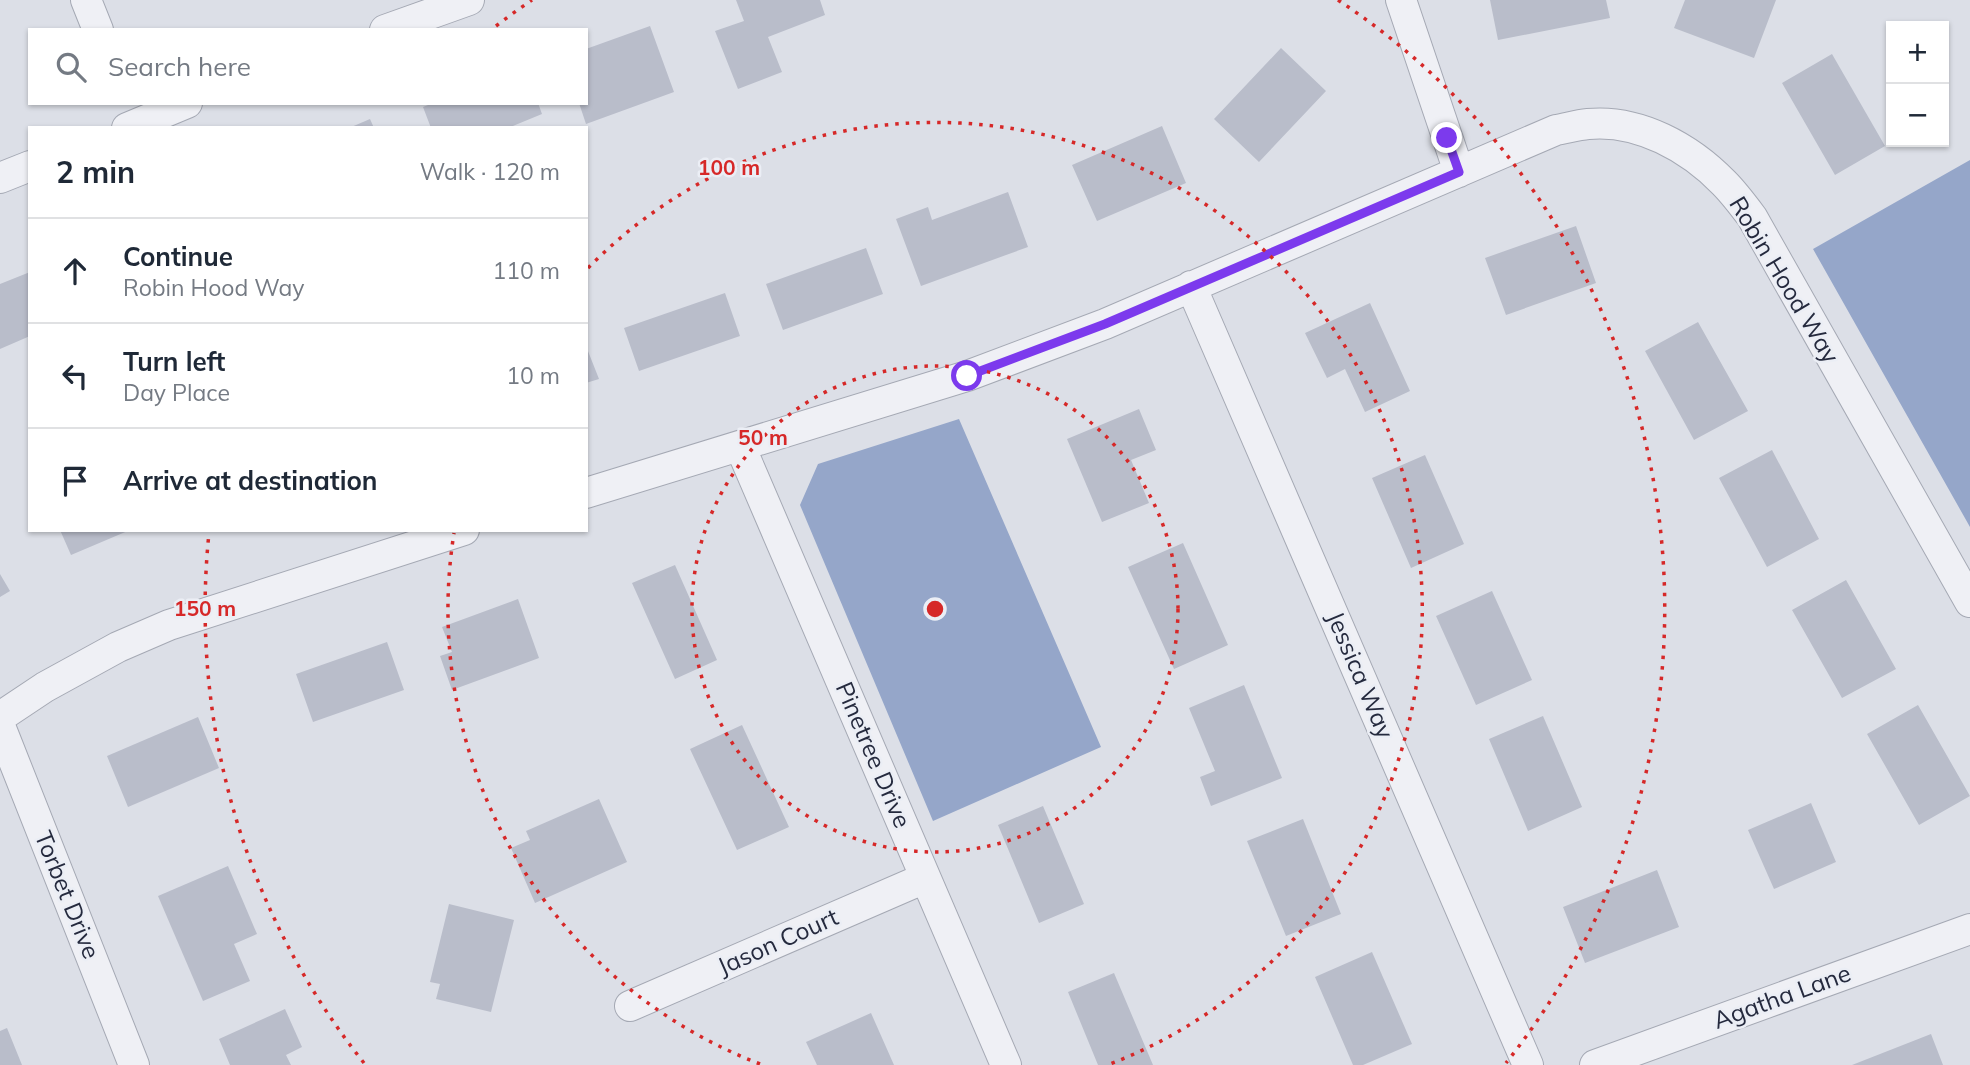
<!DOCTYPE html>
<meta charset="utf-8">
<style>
:root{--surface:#fff;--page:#f2f2f3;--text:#1f2937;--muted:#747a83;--line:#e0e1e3}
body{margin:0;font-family:Mulish,sans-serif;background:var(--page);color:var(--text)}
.controls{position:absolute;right:21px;top:21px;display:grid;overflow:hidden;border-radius:0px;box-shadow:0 2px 5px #0004}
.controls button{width:63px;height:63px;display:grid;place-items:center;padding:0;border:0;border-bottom:2px solid var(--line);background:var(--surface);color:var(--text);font:35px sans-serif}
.stop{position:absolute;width:21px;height:21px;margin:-16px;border:5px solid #7c3aed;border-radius:50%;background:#fff}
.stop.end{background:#7c3aed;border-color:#fff;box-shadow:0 2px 7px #0008}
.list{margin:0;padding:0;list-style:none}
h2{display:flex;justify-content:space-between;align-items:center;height:91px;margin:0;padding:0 28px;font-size:30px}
h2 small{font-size:23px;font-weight:400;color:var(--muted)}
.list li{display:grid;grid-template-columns:46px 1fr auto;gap:21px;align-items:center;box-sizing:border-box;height:105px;padding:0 28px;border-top:2px solid var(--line)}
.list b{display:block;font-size:26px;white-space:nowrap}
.list p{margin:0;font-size:23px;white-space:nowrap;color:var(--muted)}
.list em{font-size:23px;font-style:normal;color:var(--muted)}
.icon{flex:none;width:38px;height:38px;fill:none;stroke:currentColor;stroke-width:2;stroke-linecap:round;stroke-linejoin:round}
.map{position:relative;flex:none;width:1970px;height:1065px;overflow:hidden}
.search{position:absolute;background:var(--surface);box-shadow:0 2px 5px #0004;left:28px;top:28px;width:560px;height:77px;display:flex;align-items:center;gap:18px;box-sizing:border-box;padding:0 24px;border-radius:0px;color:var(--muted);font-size:26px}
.panel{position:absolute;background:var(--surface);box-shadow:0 2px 5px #0004;left:28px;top:126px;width:560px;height:406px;border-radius:0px}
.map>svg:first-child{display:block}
</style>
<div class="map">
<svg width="1970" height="1065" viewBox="0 0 1970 1065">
<rect width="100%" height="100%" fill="#dcdfe7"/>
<path fill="#95a6c9" d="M1970,160V527L1813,249Z
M959,419L1101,747L933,821L800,505L818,464Z"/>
<path fill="#b9bdca" d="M736,0H820L825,15L768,37L782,72L738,89L715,31L744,21Z
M1490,0H1606L1610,18L1498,40Z
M1685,0H1776L1754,58L1674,28Z
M650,26L674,92L586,124L579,103H586V49Z
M1281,48L1326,91L1259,162L1214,119Z
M1832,54L1885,146L1835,175L1782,83Z
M433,103H538L542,114L508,128H431L423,107Z
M370,119L374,128H349Z
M1162,126L1186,183L1097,221L1072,165Z
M1008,192L1028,247L921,286L896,219L928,207L932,220Z
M1576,226L1596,283L1506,315L1485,258Z
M866,248L883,294L783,330L766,284Z
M30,272V336L0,349V284Z
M725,293L740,336L639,371L624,328Z
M1370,303L1410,391L1365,412L1345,369L1327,378L1305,333Z
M1698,322L1748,411L1694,440L1645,351Z
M586,346L599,379L586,383Z
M1139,409L1156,450L1131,460L1149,503L1102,522L1067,439Z
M1772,450L1819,539L1767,567L1719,478Z
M1425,455L1464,544L1411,568L1372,478Z
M60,530H130L71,555Z
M1183,543L1228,645L1174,669L1128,567Z
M675,565L717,660L675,679L632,583Z
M0,574L10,591L0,597Z
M1846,580L1896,669L1842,698L1792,610Z
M1492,591L1532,680L1476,705L1436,616Z
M518,599L539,658L452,690L440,656L452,652L442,627Z
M387,642L404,690L313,722L296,674Z
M1244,685L1282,778L1211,806L1200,777L1215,771L1189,708Z
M1918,705L1970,796L1919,825L1867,734Z
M1543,716L1582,807L1528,831L1489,739Z
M198,717L219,768L128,807L107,756Z
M742,725L789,827L737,850L690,749Z
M599,799L627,862L535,903L511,848L530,840L526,831Z
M1811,803L1836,862L1774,889L1748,830Z
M1043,806L1084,904L1039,923L998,825Z
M1303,819L1341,914L1286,936L1247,841Z
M228,866L257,934L234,944L250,981L203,1001L158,896Z
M1657,870L1679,927L1585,963L1563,907Z
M449,904L514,920L491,1012L436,999L440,984L430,982Z
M1372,952L1412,1044L1363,1065H1353L1315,977Z
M1114,973L1153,1065H1098L1068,992Z
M285,1009L302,1047L286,1055L291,1065H230L219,1039Z
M871,1013L894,1065H817L806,1042Z
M7,1028L22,1065H0V1031Z
M1931,1034L1943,1065H1852Z"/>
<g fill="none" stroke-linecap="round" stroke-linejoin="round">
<g stroke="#a5a9b4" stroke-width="32">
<path id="minor" d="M86,0L98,30
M1401,0L1459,172
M385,30L469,0
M127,128L187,103
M0,178L30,166
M1191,286L1528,1065
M740,446L1006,1065
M586,493L967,376L1105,324L1556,130C1567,128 1578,125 1588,124C1639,119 1690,148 1724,183C1734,193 1743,205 1752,217L1970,602
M0,717L45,687L118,647L169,625L464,530
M0,726L134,1065
M630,1006L925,878
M1595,1065L1970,929"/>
</g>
<use href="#minor" stroke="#eff0f5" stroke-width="30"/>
</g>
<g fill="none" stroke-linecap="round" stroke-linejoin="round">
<path stroke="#7c3aed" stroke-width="9" d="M967,376L1105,324L1459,172L1447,138"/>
</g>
<g fill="none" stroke="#d62828" stroke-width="3.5" stroke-dasharray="3.5 7">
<circle cx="935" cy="609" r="243"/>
<path d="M760 1064A487 487 0 0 1 454 533M588 268A487 487 0 1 1 1110 1064"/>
<path d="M364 1063A730 730 0 0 1 209 533M496 26A730 730 0 0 1 532 0M1338 0A730 730 0 0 1 1506 1063"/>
</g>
<g text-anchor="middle" stroke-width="5" stroke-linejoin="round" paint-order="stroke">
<g font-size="24" fill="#252a3e" stroke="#ebeef5">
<text transform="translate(1784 280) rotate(59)" y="8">Robin Hood Way</text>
<text transform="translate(1360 675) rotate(67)" y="8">Jessica Way</text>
<text transform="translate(873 755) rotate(67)" y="8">Pinetree Drive</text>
<text transform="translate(67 895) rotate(68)" y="8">Torbet Drive</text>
<text transform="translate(778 942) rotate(-24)" y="8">Jason Court</text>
<text transform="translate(1782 997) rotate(-20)" y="8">Agatha Lane</text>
</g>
</g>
<circle cx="935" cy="609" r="10" fill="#d62828" stroke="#ebeef5" stroke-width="3.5"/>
<g font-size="21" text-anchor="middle" font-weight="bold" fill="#d62828" stroke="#ebeef5" stroke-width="5" stroke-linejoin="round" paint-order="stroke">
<text x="729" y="175">100 m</text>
<text x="763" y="445">50 m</text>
<text x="205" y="616">150 m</text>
</g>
</svg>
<div class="controls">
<button>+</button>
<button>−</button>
</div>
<div class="stop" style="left:967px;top:376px"></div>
<div class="stop end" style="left:1447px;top:138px"></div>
<div class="search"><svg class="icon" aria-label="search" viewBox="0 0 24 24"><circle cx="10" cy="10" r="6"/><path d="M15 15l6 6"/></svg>Search here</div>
<section class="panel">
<h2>2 min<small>Walk · 120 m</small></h2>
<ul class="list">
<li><svg class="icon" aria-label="ahead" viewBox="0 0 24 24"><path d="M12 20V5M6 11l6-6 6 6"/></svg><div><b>Continue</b><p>Robin Hood Way</p></div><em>110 m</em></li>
<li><svg class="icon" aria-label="left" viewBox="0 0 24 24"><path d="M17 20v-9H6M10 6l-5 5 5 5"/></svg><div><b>Turn left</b><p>Day Place</p></div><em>10 m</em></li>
<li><svg class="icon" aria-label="arrive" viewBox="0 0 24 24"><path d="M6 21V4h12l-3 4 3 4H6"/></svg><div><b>Arrive at destination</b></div></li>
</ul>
</section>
</div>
